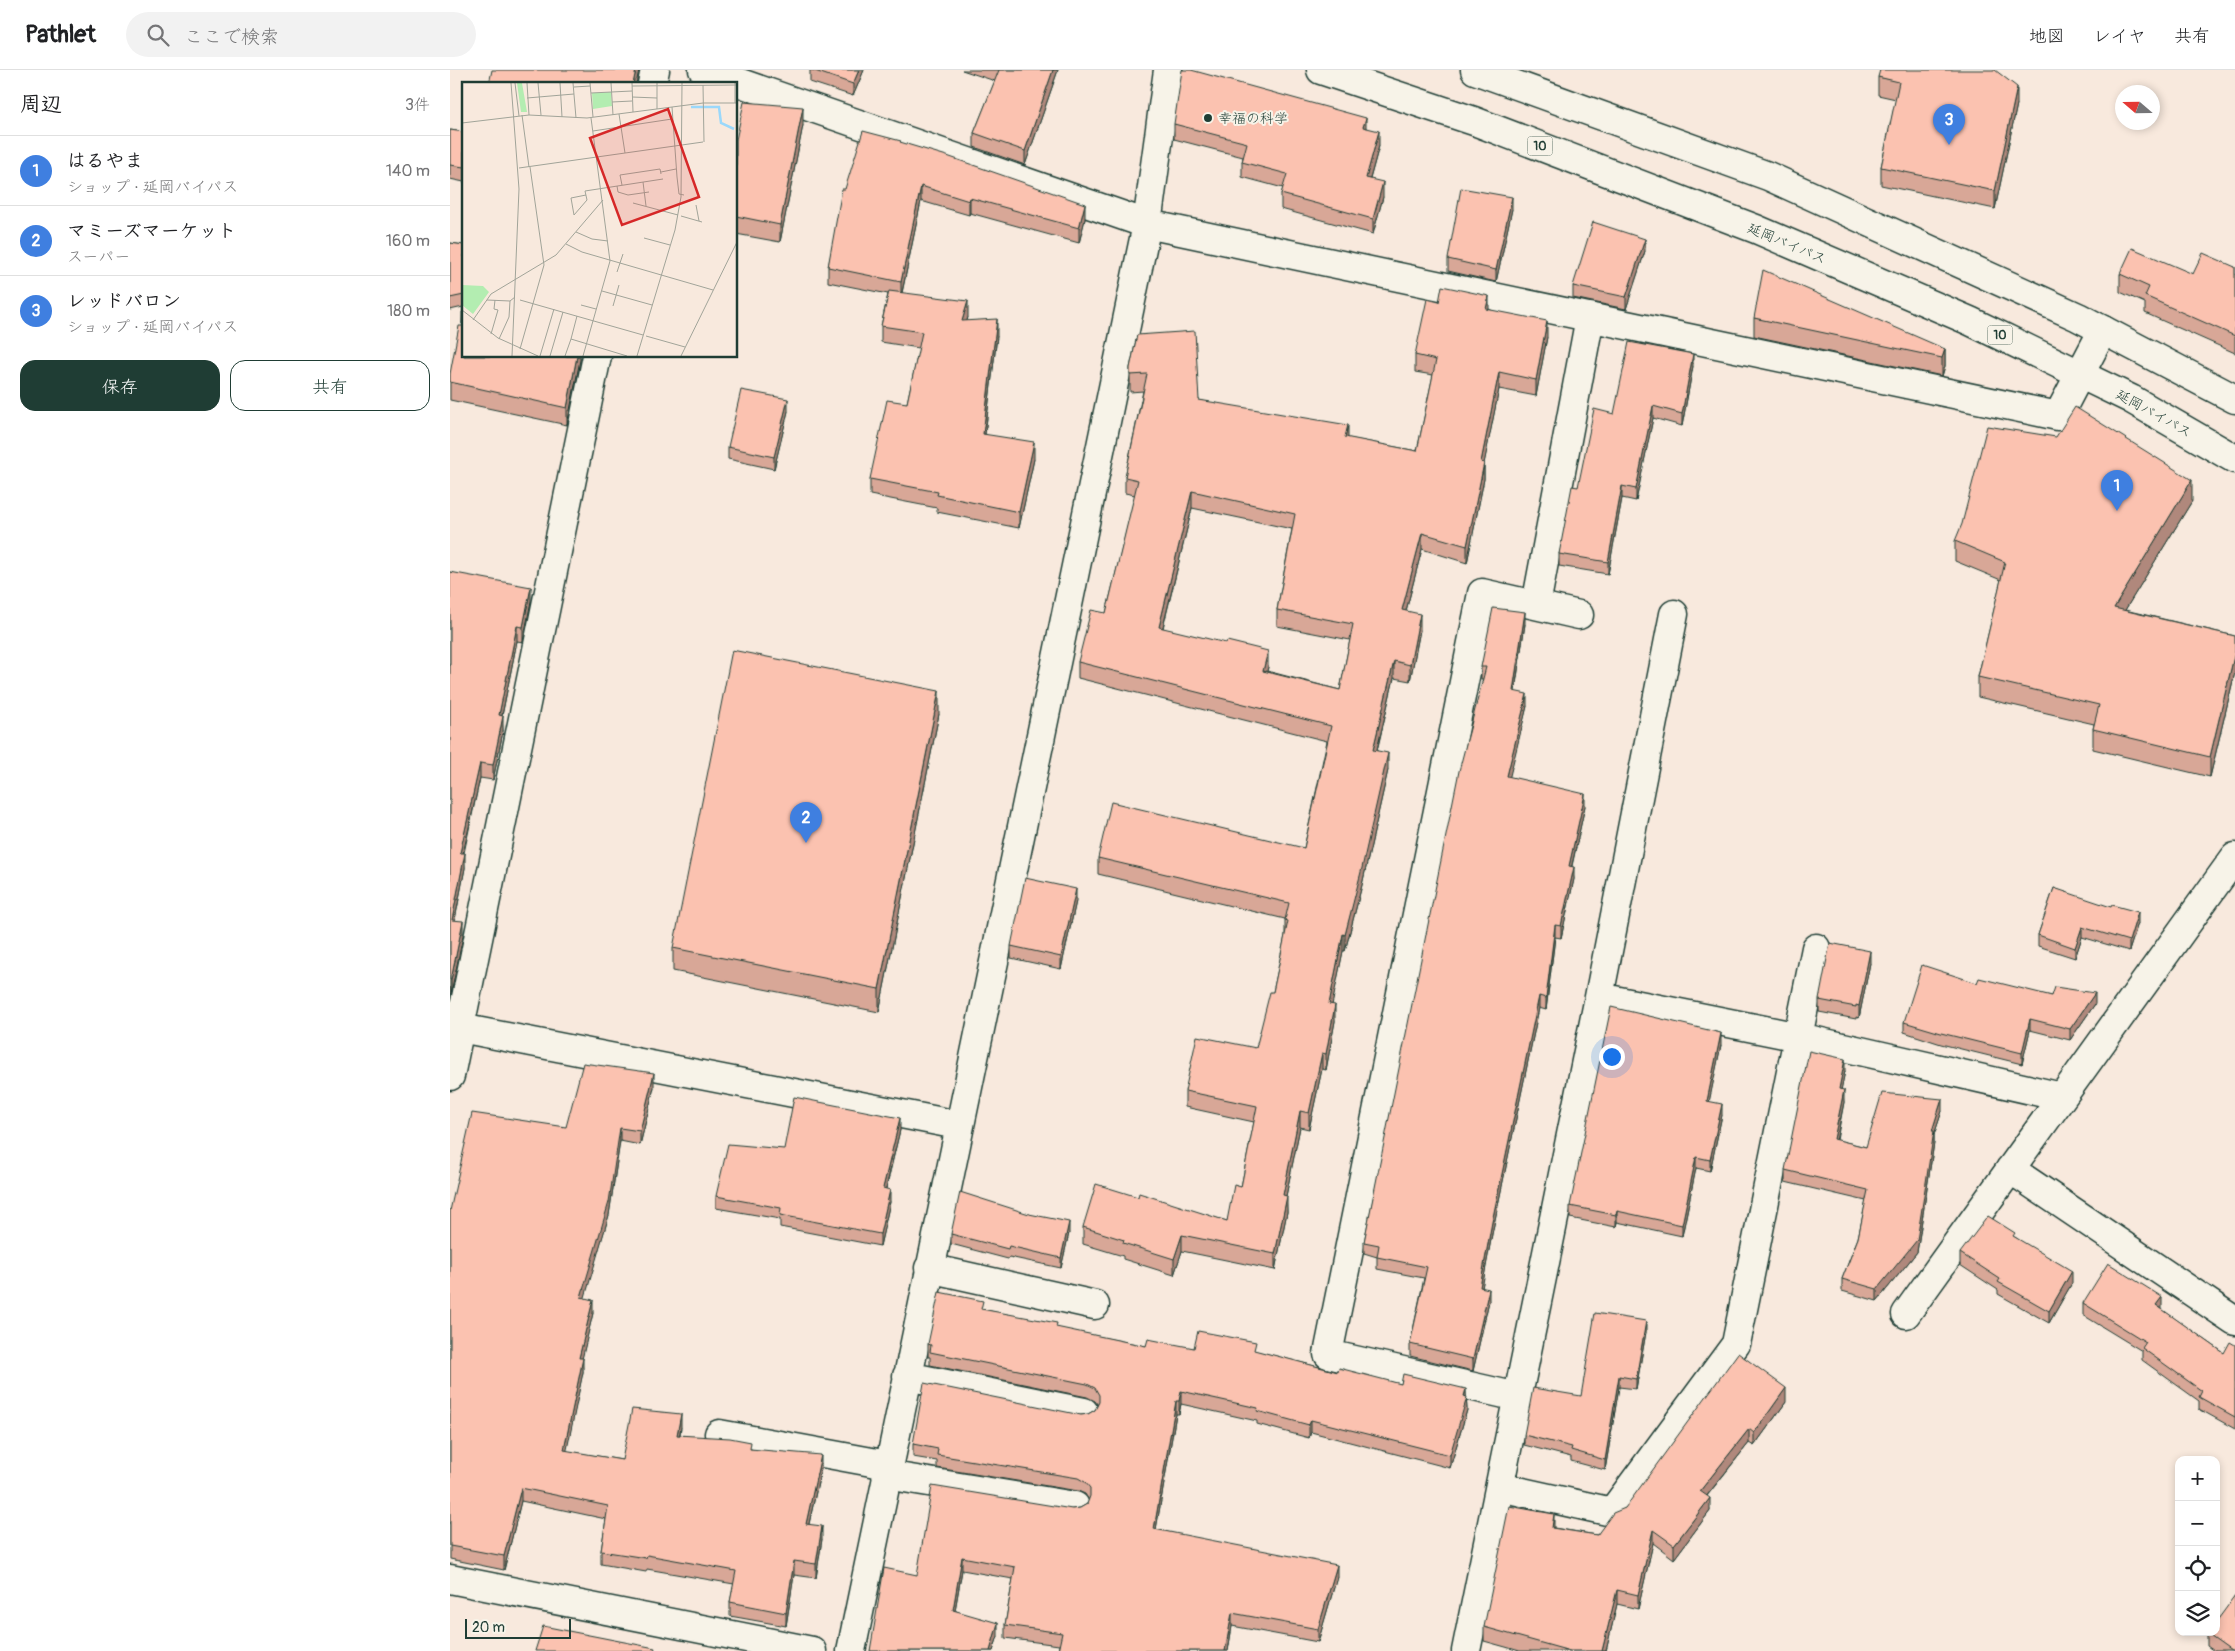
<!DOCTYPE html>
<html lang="ja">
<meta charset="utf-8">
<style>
:root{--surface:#fff;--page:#f2f2f2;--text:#202124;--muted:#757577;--line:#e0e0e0;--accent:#1f3d34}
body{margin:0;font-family:Pangolin,"Klee One",sans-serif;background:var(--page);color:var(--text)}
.controls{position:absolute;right:15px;bottom:15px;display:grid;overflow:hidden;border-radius:10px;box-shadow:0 2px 8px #0003}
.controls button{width:45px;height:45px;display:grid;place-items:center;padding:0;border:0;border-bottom:1px solid var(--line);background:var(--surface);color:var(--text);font:25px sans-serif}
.compass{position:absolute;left:1665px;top:15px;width:45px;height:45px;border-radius:50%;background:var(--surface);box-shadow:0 2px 8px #0003;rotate:290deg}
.scale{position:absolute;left:15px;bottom:12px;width:106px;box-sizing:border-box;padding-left:5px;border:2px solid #1f3d34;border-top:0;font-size:14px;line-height:18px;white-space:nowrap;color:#1f3d34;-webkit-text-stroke:4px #f7f3e8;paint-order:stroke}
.you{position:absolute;left:1161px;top:986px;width:18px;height:18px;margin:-12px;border:4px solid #fff;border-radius:50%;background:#1a73e8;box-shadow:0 0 0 8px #1a73e833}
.badge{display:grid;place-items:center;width:32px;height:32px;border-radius:50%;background:var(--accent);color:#fff;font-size:16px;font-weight:700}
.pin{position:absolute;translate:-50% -41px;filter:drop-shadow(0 1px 2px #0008)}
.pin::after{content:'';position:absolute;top:26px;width:18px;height:15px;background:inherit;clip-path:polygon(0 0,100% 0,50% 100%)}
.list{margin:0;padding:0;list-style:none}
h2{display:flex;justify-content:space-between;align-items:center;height:65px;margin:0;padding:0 20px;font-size:21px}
h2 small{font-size:16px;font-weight:400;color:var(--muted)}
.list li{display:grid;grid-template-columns:32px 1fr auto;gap:15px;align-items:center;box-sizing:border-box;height:70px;padding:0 20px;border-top:1px solid var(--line)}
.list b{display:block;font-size:19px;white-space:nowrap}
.list p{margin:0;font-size:16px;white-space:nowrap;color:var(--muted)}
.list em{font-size:16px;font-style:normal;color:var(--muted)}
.actions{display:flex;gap:10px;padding:15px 20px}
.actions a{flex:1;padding:11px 0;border:1px solid var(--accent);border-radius:15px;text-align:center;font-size:18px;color:var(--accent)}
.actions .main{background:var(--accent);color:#fff}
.icon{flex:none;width:28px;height:28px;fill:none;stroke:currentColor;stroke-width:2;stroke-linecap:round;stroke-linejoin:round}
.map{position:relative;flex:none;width:1785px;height:1581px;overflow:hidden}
header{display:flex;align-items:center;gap:30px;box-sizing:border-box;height:70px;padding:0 25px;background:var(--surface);border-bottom:1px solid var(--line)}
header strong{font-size:24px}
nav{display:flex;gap:28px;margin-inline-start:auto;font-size:18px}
.search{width:350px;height:45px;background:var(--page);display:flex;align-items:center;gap:12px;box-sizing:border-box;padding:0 18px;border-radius:28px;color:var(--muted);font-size:19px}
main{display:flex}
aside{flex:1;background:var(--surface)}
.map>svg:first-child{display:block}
</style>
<header>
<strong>Pathlet</strong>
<div class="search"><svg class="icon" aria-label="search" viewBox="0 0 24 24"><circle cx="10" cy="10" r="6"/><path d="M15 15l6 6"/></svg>ここで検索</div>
<nav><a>地図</a><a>レイヤ</a><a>共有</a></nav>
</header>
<main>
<aside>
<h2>周辺<small>3件</small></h2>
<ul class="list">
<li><span class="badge" style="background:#3f7fe0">1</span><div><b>はるやま</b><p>ショップ · 延岡バイパス</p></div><em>140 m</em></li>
<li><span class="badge" style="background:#3f7fe0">2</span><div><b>マミーズマーケット</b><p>スーパー</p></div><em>160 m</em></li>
<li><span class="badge" style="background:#3f7fe0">3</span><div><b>レッドバロン</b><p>ショップ · 延岡バイパス</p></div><em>180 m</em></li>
</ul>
<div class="actions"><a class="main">保存</a><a>共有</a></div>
</aside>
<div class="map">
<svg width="1785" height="1581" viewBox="0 0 1785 1581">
<rect width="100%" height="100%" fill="#f8e9dd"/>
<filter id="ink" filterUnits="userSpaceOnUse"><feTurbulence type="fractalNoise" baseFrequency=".02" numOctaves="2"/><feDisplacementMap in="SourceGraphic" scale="10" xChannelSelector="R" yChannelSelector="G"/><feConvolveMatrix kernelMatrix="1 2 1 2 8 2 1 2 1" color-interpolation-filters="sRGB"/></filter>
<g filter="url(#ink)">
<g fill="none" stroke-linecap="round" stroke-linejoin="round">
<g stroke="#1f3d34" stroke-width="31">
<path id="minor" d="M253,0L697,154L1608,346L1653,260
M202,14L205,0
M1086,535L1140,247
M1149,927L1349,967L1612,1027
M0,956L508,1055
M0,1006L147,286
M1560,1099L1785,1251
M479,1198L645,1235
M1456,1244L1785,787
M457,1306L634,1342
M1068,1327L878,1284L1032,523L1129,545
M269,1364L438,1395
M436,1405L625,1436
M1050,1417L1162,1442L1286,1274L1366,878
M0,1509L362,1581
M401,1581L697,154L718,0
M1016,1581L1149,927L1224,544"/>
</g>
<g stroke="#1f3d34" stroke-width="31">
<path id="highway" d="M871,0L1024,51L1306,159L1520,251L1681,329L1785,389
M1025,0L1318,106L1628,247L1785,329"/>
</g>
<use href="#minor" stroke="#f7f3e8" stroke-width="28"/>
<use href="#highway" stroke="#f7f3e8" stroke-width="28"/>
</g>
<path fill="#d8a797" stroke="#1f3d34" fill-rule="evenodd" d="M360,0H414L403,26L360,12Z
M512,0H608L575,95L524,77V63L545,11Z
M1428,7L1567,34L1545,139L1431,115V97L1446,29L1428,25Z
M724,54L916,58L929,76L920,109L933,127L923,164L831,139V124L833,118L792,107V92L793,87L724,69Z
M353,55L330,172L286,164V70Z
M0,60L14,62V112L0,109Z
M451,73L635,149L629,173L520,143L519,145L471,131L452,223L518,247L517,251L547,266L535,364L584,389L569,458L487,442V438L420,425V409L457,333L469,278L431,272V256L438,224L378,212V197L395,119Z
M1062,139L1046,212L998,201V189Z
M0,173L14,175V253L12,254L13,237L0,240Z
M1195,181L1176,239L1123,228V216Z
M1785,197V283L1695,243V233L1670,222V204H1743Z
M989,232L1039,239L1097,267L1086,326L1049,319L1034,393V409L1017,493L972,479L956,541L970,560L960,611L944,608L927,681L938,700L912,815L895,881H893L882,934L885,951L876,1000L872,999L859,1059L850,1057L836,1126L837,1142L825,1200L732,1181L724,1205L673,1189V1186L633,1174V1157L688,1127L777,1151L791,1117L804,1052L735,1037V1021L806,978L823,922L835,866V849L648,804V788L854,778L877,671L628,608V592L656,543L685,425L675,423V407L693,321L680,322V298L687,265L749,330L898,368L967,381L983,305L965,302V285ZM742,438L842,459L827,540V556L900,570L890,620L817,601L818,597L713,558Z
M1304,248L1495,279V296L1492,306L1304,266Z
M130,286V290L117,355L0,330V304Z
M1243,296L1232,356L1203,348L1186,431L1172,428L1158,504L1109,496V484L1128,417L1164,344Z
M338,341L324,399L278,389V377Z
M1742,431L1675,540L1785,566V602L1760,707L1643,679V659L1644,654L1528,627V607L1551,510L1505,491V471Z
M0,502L81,531L73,572L67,571L52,646L53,661L43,710L30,708L14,783L15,798L5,850L13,866L1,924H0Z
M1075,554L1065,621L1077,636L1059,707L1135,736L1122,796L1124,809L1111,868L1105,867L1096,940L1089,938L1042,1164L1032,1217L1039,1231L1023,1301L960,1286V1274L974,1208L927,1199V1187L914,1183V1172L1033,609H1031V597Z
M489,644L429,942L223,901V878Z
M1604,818L1688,853L1679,881L1632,867L1625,888L1588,876V865Z
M626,831L611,899L561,888V876Z
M1420,893L1409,948L1406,947V949L1369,942V930Z
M1527,913L1602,926L1645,934L1620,970L1580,960L1572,994L1491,974L1454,962V952Z
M1271,975L1259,1031L1272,1045L1260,1101L1246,1098L1232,1166L1167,1152L1166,1157L1120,1148V1136Z
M1395,1001L1391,1019L1394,1032L1387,1070L1416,1077L1492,1041L1484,1065V1073L1467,1182L1427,1231L1392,1221V1209L1408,1168L1416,1131L1335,1112V1100Z
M204,1017L190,1075L170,1071L159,1145L134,1228L143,1243L132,1288L133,1302L116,1381L172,1390L231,1357L230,1365L301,1379L371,1399L359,1454L372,1469L366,1508L344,1505L336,1556L280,1546V1532L284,1514L197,1499L196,1502L151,1494V1481L156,1449L71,1431L54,1500L0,1489V1141L116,1057Z
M450,1060L436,1119L440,1132L430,1176L330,1157V1149L266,1138V1126Z
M619,1163L611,1198L559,1187L558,1189L501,1174V1164Z
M1565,1167L1622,1213L1599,1253L1548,1224V1220L1510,1195V1183Z
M1633,1233L1711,1239L1774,1283L1785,1275V1359L1749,1339V1331L1692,1290V1281L1633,1245Z
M533,1239L607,1258L696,1276L806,1281L888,1302L951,1314L1016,1327L1017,1340L1000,1398L861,1362L859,1368L807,1354V1351L731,1334L729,1344H726L706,1459L887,1507L868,1572L782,1556L778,1581H608L609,1575L555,1568V1555L563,1509L512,1500L505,1540L548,1566L543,1581H420L467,1505L622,1439L630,1438L637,1434L639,1430L635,1424L628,1421L487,1398V1391L463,1387V1374L631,1345L638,1344L645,1340L648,1335L645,1331L637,1327L480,1295V1287H478V1274Z
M1196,1262L1186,1319L1169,1317L1155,1400L1121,1391V1387L1074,1375V1365L1131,1326Z
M1336,1332L1304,1376L1299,1373L1257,1426L1260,1441L1224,1489L1203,1473L1188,1539L1167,1534L1156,1581H1070L1034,1571V1557L1104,1458L1147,1465L1175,1438Z
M1757,1564L1785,1581H1764L1757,1576Z"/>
<path fill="#b0887b" stroke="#1f3d34" d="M186,0H189L186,14H183Z
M409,0H414L403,26V14Z
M603,0H608L575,95V81Z
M1567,17V34L1545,139V121Z
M353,37V55L330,172V155Z
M916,48V63L913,57Z
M929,61V76L916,123V108Z
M933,112V127L923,164V149Z
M471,116V131L451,227V212Z
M1062,127V139L1046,212V200Z
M520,128V143L519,145V131Z
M635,134V149L629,173V158Z
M1195,169V181L1176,239V227Z
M1039,226V242L1036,239Z
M518,231V247L512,267V251Z
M14,241V253L12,254V242Z
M547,249V266L533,380V364Z
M1097,251V267L1086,326V310Z
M1495,279V296L1492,306V288Z
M1243,284V296L1232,356V344Z
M127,286H130V290L117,355V338Z
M1049,302V319L1031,409V392Z
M338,329V341L324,399V387Z
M1203,336V348L1186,431V419Z
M898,355V371L895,367Z
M584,372V389L569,458V442Z
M1034,393V409L1017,493V476Z
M1742,410V431L1664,558V538Z
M1172,416V428L1158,504V492Z
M742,421V438L709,573V557Z
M972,463V479L952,556V540Z
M81,517V531L73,572V557Z
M1075,542V554L1063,633V621Z
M970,544V560L960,611V595Z
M67,556V571L49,660V645Z
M818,581V597L813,617V601Z
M1785,582V602L1760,707V687Z
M944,591V608L923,696V680Z
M489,621V644L429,942V919Z
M1077,624V636L1057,718V706Z
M53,646V661L43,710V695Z
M938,683V700L912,815L895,881V865Z
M30,693V708L10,797V783Z
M1135,724V736L1119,808V796Z
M15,783V798L2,864V850Z
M1124,797V809L1111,868V856Z
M626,819V831L611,899V887Z
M1688,842V853L1679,881V871Z
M13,851V866L1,924V910Z
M1105,855V867L1096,940V928Z
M1632,857V867L1625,888V878Z
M893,864V881L879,950V934Z
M1420,881V893L1409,948V936Z
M1645,923V934L1620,970V959Z
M1089,926V938L1042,1164L1030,1229V1217L1042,1152Z
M885,935V951L876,1000V984Z
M1580,949V960L1572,994V983Z
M1271,963V975L1257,1042V1031Z
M872,983V999L859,1059V1043Z
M1395,989V1001L1389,1031V1019Z
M204,1003V1017L190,1075V1061Z
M1394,1020V1032L1384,1081V1069Z
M1492,1029V1041L1484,1065V1073L1467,1182L1427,1231V1219L1482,1061Z
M1272,1034V1045L1260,1101V1090Z
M850,1041V1057L833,1141V1125Z
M450,1048V1060L433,1130V1118Z
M170,1058V1071L159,1145L131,1241V1227Z
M1246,1087V1098L1232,1166V1155Z
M440,1120V1132L430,1176V1164Z
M837,1126V1142L825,1200V1184Z
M1167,1141V1152L1166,1157V1145Z
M619,1152V1163L611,1198V1188Z
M732,1165V1181L724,1205V1189Z
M1622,1201V1213L1599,1253V1241Z
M1039,1219V1231L1023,1301V1289Z
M1712,1227V1239L1706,1235Z
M143,1230V1243L129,1302V1288Z
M1196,1251V1262L1186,1319V1309Z
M133,1288V1302L114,1394V1380Z
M1169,1306V1317L1155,1400V1390Z
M1336,1318V1332L1304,1376V1363Z
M1016,1319L1017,1340L1000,1398V1385Z
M731,1321V1334L729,1344V1331Z
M726,1331V1344L704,1471V1459Z
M231,1344V1357L227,1378V1365Z
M861,1350V1362L859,1368V1355Z
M1299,1359V1373L1250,1434V1421Z
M371,1385V1399L356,1467V1454Z
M71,1418V1431L54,1500V1486Z
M1260,1428V1441L1224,1489V1475Z
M1104,1444V1458H1102Z
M372,1456V1469L366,1508V1494Z
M1203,1460V1473L1188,1539V1525Z
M512,1487V1500L503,1552V1540Z
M344,1491V1505L336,1556V1543Z
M887,1495V1507L868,1572V1559Z
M1167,1520V1534L1156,1581H1152Z
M782,1543V1556L778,1581H775Z
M548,1553V1566L543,1581H540Z"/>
<path fill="#fbc2b0" stroke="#1f3d34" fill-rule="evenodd" d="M42,0H186L183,14H39Z
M362,0H409L403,14Z
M549,0H603L575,81L524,63Z
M732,0H741L916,48L913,57L929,61L916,108L933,112L923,149L831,124L837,104L792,92L797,73L724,54Z
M1430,0H1545L1567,17L1545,121L1431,97L1449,12L1428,7Z
M294,32L353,37L330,155L286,146V70Z
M0,60L14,62V97L0,95Z
M413,61L451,71L450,72L497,86L635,134L629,158L520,128L519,131L471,116L451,212L378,197L392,119H395Z
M1011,118L1062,127L1046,200L998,189Z
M1143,152L1195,169L1176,227L1123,216Z
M0,173L14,175V225L0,228Z
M1682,178L1743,204L1753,183L1785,197V266L1695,226L1699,217L1670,204Z
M1313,200L1495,279L1492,288L1304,248Z
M992,216L1039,226L1036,239L1097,251L1086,310L1049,302L1031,392L1034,393L1017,476L972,463L952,540L970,544L960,595L944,591L923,680L938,683L912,798L895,865L893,864L879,934L885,935L876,984L872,983L859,1043L850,1041L833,1125L837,1126L825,1184L732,1165L724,1189L673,1173L674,1170L633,1157L646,1114L688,1127L689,1123L777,1151L784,1115L791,1117L807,1036L735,1021L747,966L806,978L820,922H823L838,851L835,850L839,833L648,788L661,732L854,778L881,656L628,592L641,540L656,543L688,410L675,407L697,304L680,305V298L687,265L745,261L749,330L898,355L895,367L967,381L986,290L965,285L977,229L989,232ZM742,421L845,444L827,540L903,554L890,620L813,601L818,581L777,571L776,573L709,557Z
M439,221L518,231L512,251L547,249L533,364L584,372L569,442L487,425L488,422L420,409L437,330L457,333L472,262L431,256Z
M9,256H14V286H127L117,338L0,312V304Z
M1179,272L1243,284L1232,344L1203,336L1186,419L1172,416L1158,492L1109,484L1122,416L1128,417L1144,339L1164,344Z
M291,320L338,329L324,387L278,377Z
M1625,337L1742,410L1664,538L1785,566V582L1760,687L1643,659L1649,635L1528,607L1555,492L1505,471L1512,454L1537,356L1606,367Z
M0,502L81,517L73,557L67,556L49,645L53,646L43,695L30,693L10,783H15L2,850L13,851L1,910H0Z
M1043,538L1075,542L1063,621L1077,624L1057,706L1135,724L1119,796L1124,797L1111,856L1105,855L1096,928L1089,926L1042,1152L1030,1217L1039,1219L1023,1289L960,1274L977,1197L927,1187L929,1175L914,1172L1009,701L1036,597H1031Z
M282,580L489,621L429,919L223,878Z
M575,808L626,819L611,887L561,876Z
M1604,818L1661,837L1662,835L1688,842L1679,871L1632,857L1625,878L1588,865Z
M1380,873L1420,881L1409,936L1406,935V937L1369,930Z
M1472,895L1527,913L1529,908L1602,926L1605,917L1645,923L1620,959L1580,949L1572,983L1491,963L1454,952Z
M1161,937L1271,963L1257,1031L1272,1034L1260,1090L1246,1087L1232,1155L1167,1141L1166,1145L1120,1136Z
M1359,981L1395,989L1389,1019L1394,1020L1384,1069L1416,1077L1432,1023L1492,1029L1482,1061H1484L1467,1170L1427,1219L1392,1209L1408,1168L1418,1120L1335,1100Z
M133,993L204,1003L190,1061L170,1058L159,1132L131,1227L143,1230L129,1288H133L114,1380L172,1390L182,1339L231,1344L227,1365L280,1368L301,1372L300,1379L371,1385L356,1454L372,1456L366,1494L344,1491L336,1543L280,1532L286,1501L197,1485L196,1488L151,1481L158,1436L71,1418L54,1486L0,1476V1141L22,1043L116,1057Z
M344,1027L450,1048L433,1118L440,1120L430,1164L330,1145L331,1138L266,1126L278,1074L334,1079Z
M510,1122L579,1144L619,1152L611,1188L559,1176L558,1179L501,1164Z
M1538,1146L1565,1163L1563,1166L1622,1201L1599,1241L1548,1212L1550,1209L1510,1183Z
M1658,1193L1712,1227L1706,1235L1774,1283L1780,1272L1785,1275V1347L1749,1327L1752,1321L1692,1278L1696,1272L1633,1233Z
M489,1222L533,1231L531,1239L607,1253L606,1257L696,1276L698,1269L744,1278L748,1261L806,1272L804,1280L888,1302L889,1298L951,1314L953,1304L1016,1319L1014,1326L1017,1327L1000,1385L861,1350L859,1355L807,1341L808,1338L731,1321L729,1331H726L704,1459L887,1495L868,1559L782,1543L775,1581H608L612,1563L555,1555L565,1497L512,1487L503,1540L548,1553L540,1581H420L434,1498L467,1505L482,1416L622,1439L630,1438L637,1434L640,1426V1418L635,1412L628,1408L487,1385L488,1379L463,1374L474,1313L631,1345L638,1344L645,1340L649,1332V1325L645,1318L637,1314L480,1282L481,1275L478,1274Z
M1145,1243L1196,1251L1186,1309L1169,1306L1155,1390L1121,1380L1122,1377L1074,1365L1083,1318L1131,1326Z
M1288,1283L1336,1318L1304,1363L1299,1359L1250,1421L1260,1428L1224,1475L1203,1460L1188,1525L1167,1520L1152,1581H1120L1034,1557L1059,1436L1104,1444L1102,1458L1147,1465L1163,1443L1175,1438Z
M1785,1526V1581H1781L1757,1564L1759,1562H1766V1552Z
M93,1556L205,1578L204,1581H85Z"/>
</g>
<circle fill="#1f3d34" stroke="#f7f3e8" stroke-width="2" cx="758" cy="48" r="5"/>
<g text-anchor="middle" stroke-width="4" stroke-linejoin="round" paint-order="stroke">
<g fill="#f7f3e8" stroke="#60746a" stroke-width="1">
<rect x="1077.5" y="66.5" width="25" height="19" rx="4"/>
<rect x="1537.5" y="255.5" width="25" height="19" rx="4"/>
</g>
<g font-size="12" font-weight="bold" fill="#1f3d34">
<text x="1090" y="80">10</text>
<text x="1550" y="269">10</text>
</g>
<g font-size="14" fill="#1f3d34" stroke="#f7f3e8" text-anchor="start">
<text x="768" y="53">幸福の科学</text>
</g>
<g font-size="14" fill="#1f3d34" stroke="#f7f3e8">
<text transform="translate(1337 173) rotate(23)" y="5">延岡バイパス</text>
<text transform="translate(1704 343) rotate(29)" y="5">延岡バイパス</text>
</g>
</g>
<g transform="translate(12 12)">
<rect width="275" height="275" fill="#f8e9dd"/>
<path d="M55,1H60L65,30H59ZM149,10L150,24L131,27L130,11ZM0,203L21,204L27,210L11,232L0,223Z" fill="#b3edb1"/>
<path fill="none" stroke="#9ad8fb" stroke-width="2.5" d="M229,25H257L259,41L272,47"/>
<path fill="none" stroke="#a1a499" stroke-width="1" d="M49,1L57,107L50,274M53,1L57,34M65,1L67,33M76,1L79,33M98,1L100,35M111,1L114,36M128,1L131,35M149,1L151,33M170,1L171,30M195,1V27M241,3L242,60M170,4L275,3M112,5L128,4M129,11L170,9M170,15L195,16M65,16L112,12M150,20L170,19M273,21V1M210,25L215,95L217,112L222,113M157,32L163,71M60,33L67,85M0,41L67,33L125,36L241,21H275M131,49L210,37M57,86L241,60M199,90L214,87M181,100L184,124M160,103L158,93L198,87L199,92M155,104L156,110L166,113L187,110M124,113L109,116L112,133L125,118L123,109L201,97M171,121L216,133M234,123L237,139M219,134L240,140M114,150L130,157L146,159M182,156L208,163M104,162L120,170L251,208M155,190L161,172M140,209L190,223M25,218L48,219L53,215M58,218L181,253M119,223L134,227M151,224L157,203M0,228L36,256L76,274M115,234L109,257L165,274M11,238L29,212L94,173L141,118M29,252L36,228L32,227L33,218M184,254L223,265M37,257L47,235L48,219M58,267L82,183L68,85M78,274L92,227M88,274L101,230M103,274L109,257M121,274L148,179L129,36M175,274L213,148L219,115L220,1M219,274L275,160"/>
<path fill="#d62828" fill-opacity="0.15" stroke="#d62828" stroke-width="2.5" d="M206,27L237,115L160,143L128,56Z"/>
<rect width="275" height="275" fill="none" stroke="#1f3d34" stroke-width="2.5"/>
</g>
</svg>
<div class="controls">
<button>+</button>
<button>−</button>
<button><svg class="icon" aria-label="locate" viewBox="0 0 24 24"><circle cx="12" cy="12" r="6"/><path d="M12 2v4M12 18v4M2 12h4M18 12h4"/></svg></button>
<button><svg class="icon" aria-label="layers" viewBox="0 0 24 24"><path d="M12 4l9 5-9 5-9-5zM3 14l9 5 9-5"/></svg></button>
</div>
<svg class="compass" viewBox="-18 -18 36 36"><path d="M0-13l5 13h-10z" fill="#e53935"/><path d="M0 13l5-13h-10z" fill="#757577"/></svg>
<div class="scale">20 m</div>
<div class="you"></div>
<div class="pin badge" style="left:1667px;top:441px;background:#3f7fe0">1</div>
<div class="pin badge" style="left:356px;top:773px;background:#3f7fe0">2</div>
<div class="pin badge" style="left:1499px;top:75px;background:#3f7fe0">3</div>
</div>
</main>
